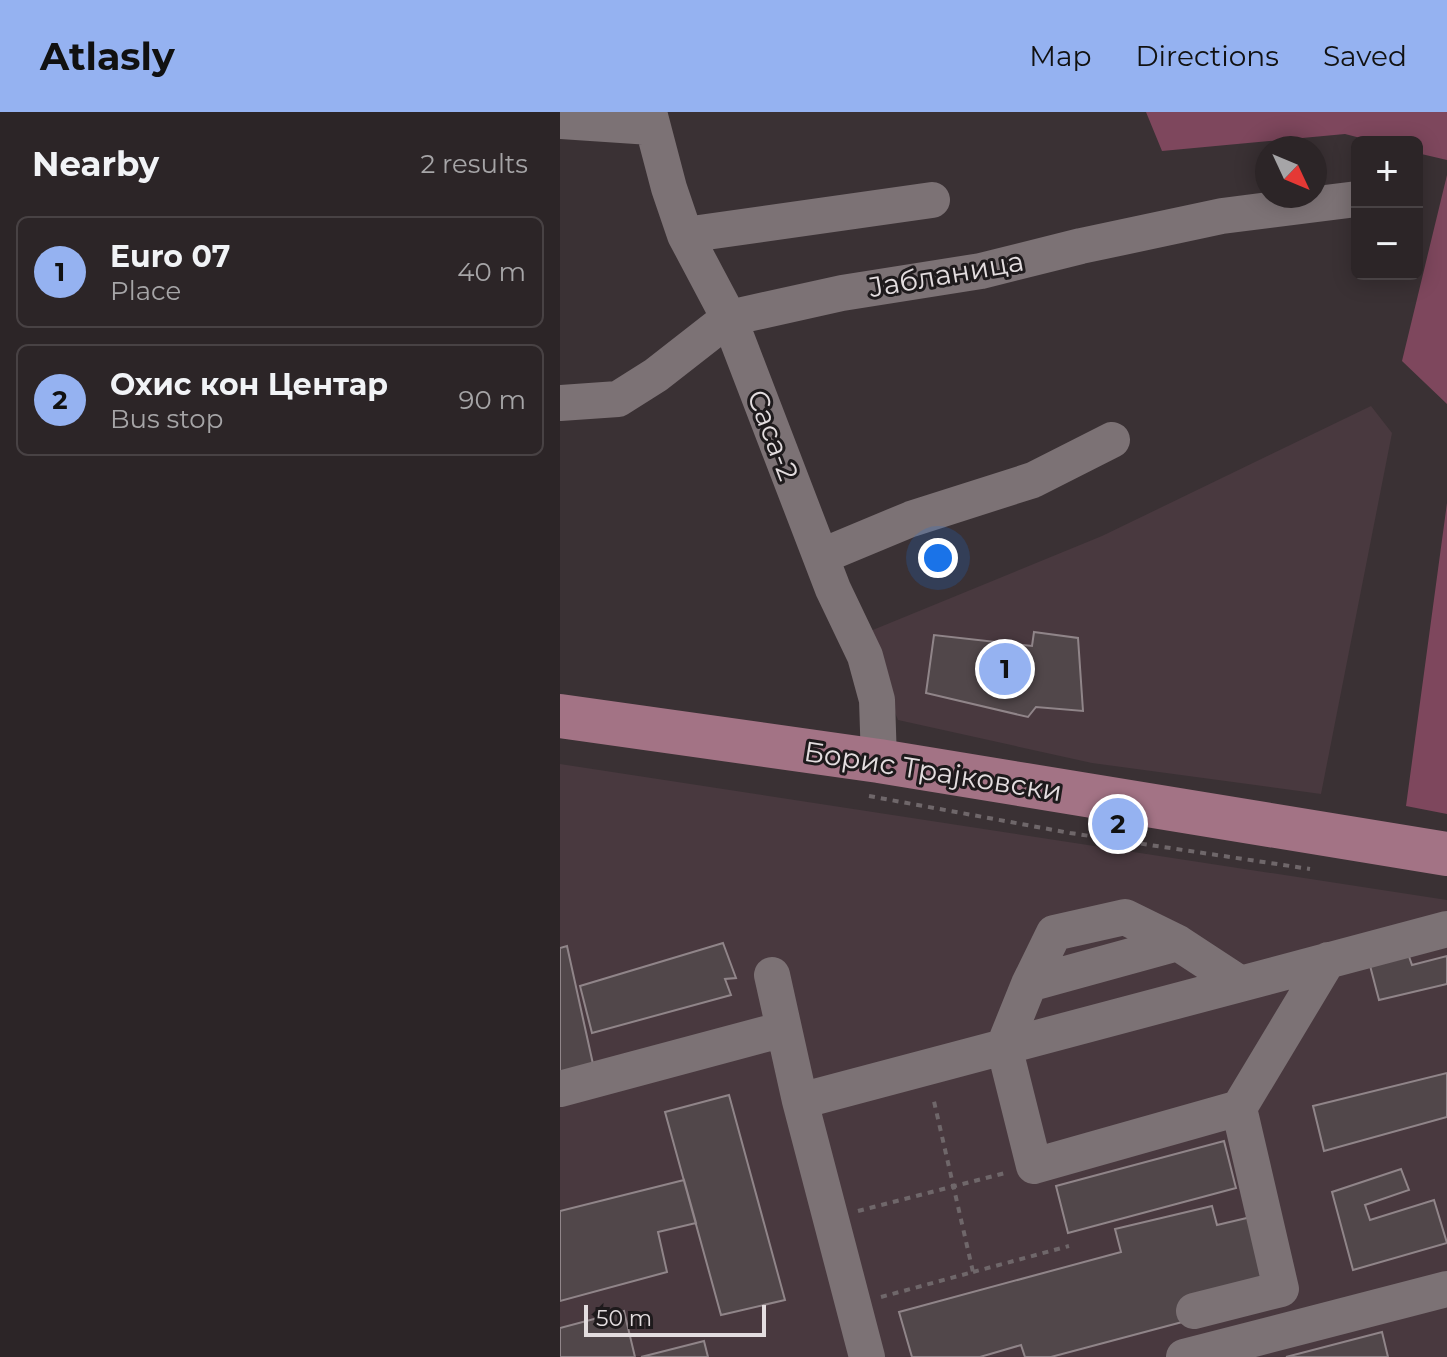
<!DOCTYPE html>
<meta charset="utf-8">
<style>
:root{--surface:#2c2527;--page:#342d2f;--text:#f1f3f6;--muted:#a6a5a7;--line:#484244;--accent:#95b2f1}
body{margin:0;font-family:Montserrat,sans-serif;background:var(--page);color:var(--text)}
.controls{position:absolute;right:24px;top:24px;display:grid;overflow:hidden;border-radius:12px;box-shadow:0 4px 20px #0003}
.controls button{width:72px;height:72px;display:grid;place-items:center;padding:0;border:0;border-bottom:2px solid var(--line);background:var(--surface);color:var(--text);font:40px sans-serif}
.compass{position:absolute;left:695px;top:24px;width:72px;height:72px;border-radius:50%;background:var(--surface);box-shadow:0 4px 20px #0003;rotate:134deg}
.scale{position:absolute;left:24px;bottom:20px;width:182px;box-sizing:border-box;padding-left:8px;border:4px solid #e3dddf;border-top:0;font-size:22px;line-height:28px;white-space:nowrap;color:#e3dddf;-webkit-text-stroke:6px #1e1a1c;paint-order:stroke}
.you{position:absolute;left:378px;top:446px;width:28px;height:28px;margin:-20px;border:6px solid #fff;border-radius:50%;background:#1a73e8;box-shadow:0 0 0 12px #1a73e833}
.badge{display:grid;place-items:center;width:52px;height:52px;border-radius:50%;background:var(--accent);color:#111;font-size:26px;font-weight:700}
.pin{position:absolute;translate:-50% -50%;border:4px solid #fff;box-shadow:0 2px 8px #0006}
.list{margin:0;padding:0;list-style:none}
h2{display:flex;justify-content:space-between;align-items:center;height:104px;margin:0;padding:0 32px;font-size:34px}
h2 small{font-size:26px;font-weight:400;color:var(--muted)}
.list li{display:grid;grid-template-columns:52px 1fr auto;gap:24px;align-items:center;box-sizing:border-box;height:112px;margin:0 16px 16px;padding:0 16px;border:2px solid var(--line);border-radius:12px}
.list b{display:block;font-size:30px;white-space:nowrap}
.list p{margin:0;font-size:26px;white-space:nowrap;color:var(--muted)}
.list em{font-size:26px;font-style:normal;color:var(--muted)}
.map{position:relative;flex:none;width:887px;height:1245px;overflow:hidden}
header{display:flex;align-items:center;gap:48px;box-sizing:border-box;height:112px;padding:0 40px;background:var(--accent);color:#111}
header strong{font-size:38px}
nav{display:flex;gap:44px;margin-inline-start:auto;font-size:28px}
main{display:flex}
aside{flex:1;background:var(--surface)}
.map>svg:first-child{display:block}
</style>
<header>
<strong>Atlasly</strong>
<nav><a>Map</a><a>Directions</a><a>Saved</a></nav>
</header>
<main>
<aside>
<h2>Nearby<small>2 results</small></h2>
<ul class="list">
<li><span class="badge">1</span><div><b>Euro 07</b><p>Place</p></div><em>40 m</em></li>
<li><span class="badge">2</span><div><b>Охис кон Центар</b><p>Bus stop</p></div><em>90 m</em></li>
</ul>
</aside>
<div class="map">
<svg width="887" height="1245" viewBox="0 0 887 1245">
<rect width="100%" height="100%" fill="#3a3134"/>
<path fill="#49393f" d="M811,294L832,321L761,682L532,651L338,608L303,522L542,424Z
M0,652L887,788V1245H0Z"/>
<path fill="#7e475d" d="M586,0H887V48L857,41V30H816L785,22L602,39Z
M887,63V292L842,249Z
M887,391V702L846,694Z"/>
<path fill="#51474a" stroke="#908589" stroke-width="2" d="M474,520L518,526L523,599L476,595L468,605L366,581L374,523L472,534Z
M163,831L176,866L165,867L171,883L32,921L20,874Z
M7,834L33,952L0,961V836Z
M846,836L852,853L887,844V872L819,888L808,846Z
M887,961V1005L764,1039L753,994Z
M169,983L225,1188L161,1203L105,1000Z
M664,1029L676,1076L508,1121L496,1074Z
M841,1057L849,1078L805,1093L810,1108L874,1088L887,1131L793,1158L772,1080Z
M124,1068L136,1111L98,1120L107,1160L0,1189V1099Z
M652,1094L657,1113L691,1105L710,1174L626,1209L491,1245H465L461,1233L420,1245H352L339,1200L561,1140L555,1117Z
M64,1199L75,1245H0V1216Z
M822,1220L828,1245H726Z
M144,1229L148,1245H81Z"/>
<g fill="none" stroke-linecap="round" stroke-linejoin="round">
<path stroke="#6f676a" stroke-width="4" stroke-dasharray="6 6" stroke-linecap="butt" d="M309,684L510,721L750,757
M298,1099L445,1061
M413,1160L509,1134
M321,1185L413,1160L373,985"/>
<path stroke="#7c7275" stroke-width="36" d="M89,0L109,76L125,123L169,206L273,477L305,544L317,588L319,649
M0,9L91,15
M125,123L372,88
M0,291L58,287L96,263L169,206L282,181L421,159L521,134L662,104L797,87
M262,444L351,407L473,368L552,328
M212,863L240,989
M679,871L618,831L565,805L494,821L469,872L444,934L474,1054L679,996L768,848
M469,872L618,831
M0,977L224,917
M634,1199L721,1177L679,996
M307,1245L240,989L887,817
M624,1245L887,1177"/>
<path stroke="#a37385" stroke-width="44" d="M0,604L319,649L887,742"/>
</g>
<g text-anchor="middle" stroke-width="6" stroke-linejoin="round" paint-order="stroke">
<g font-size="28" fill="#e3dddf" stroke="#1e1a1c">
<text transform="translate(386 162) rotate(-10)" y="10">Јабланица</text>
<text transform="translate(213 323) rotate(69)" y="10">Саса-2</text>
<text transform="translate(373 659) rotate(9)" y="10">Борис Трајковски</text>
</g>
</g>
</svg>
<div class="controls">
<button>+</button>
<button>−</button>
</div>
<svg class="compass" viewBox="-18 -18 36 36"><path d="M0-13l5 13h-10z" fill="#e53935"/><path d="M0 13l5-13h-10z" fill="#a6a5a7"/></svg>
<div class="scale">50 m</div>
<div class="you"></div>
<div class="pin badge" style="left:445px;top:557px">1</div>
<div class="pin badge" style="left:558px;top:712px">2</div>
</div>
</main>
